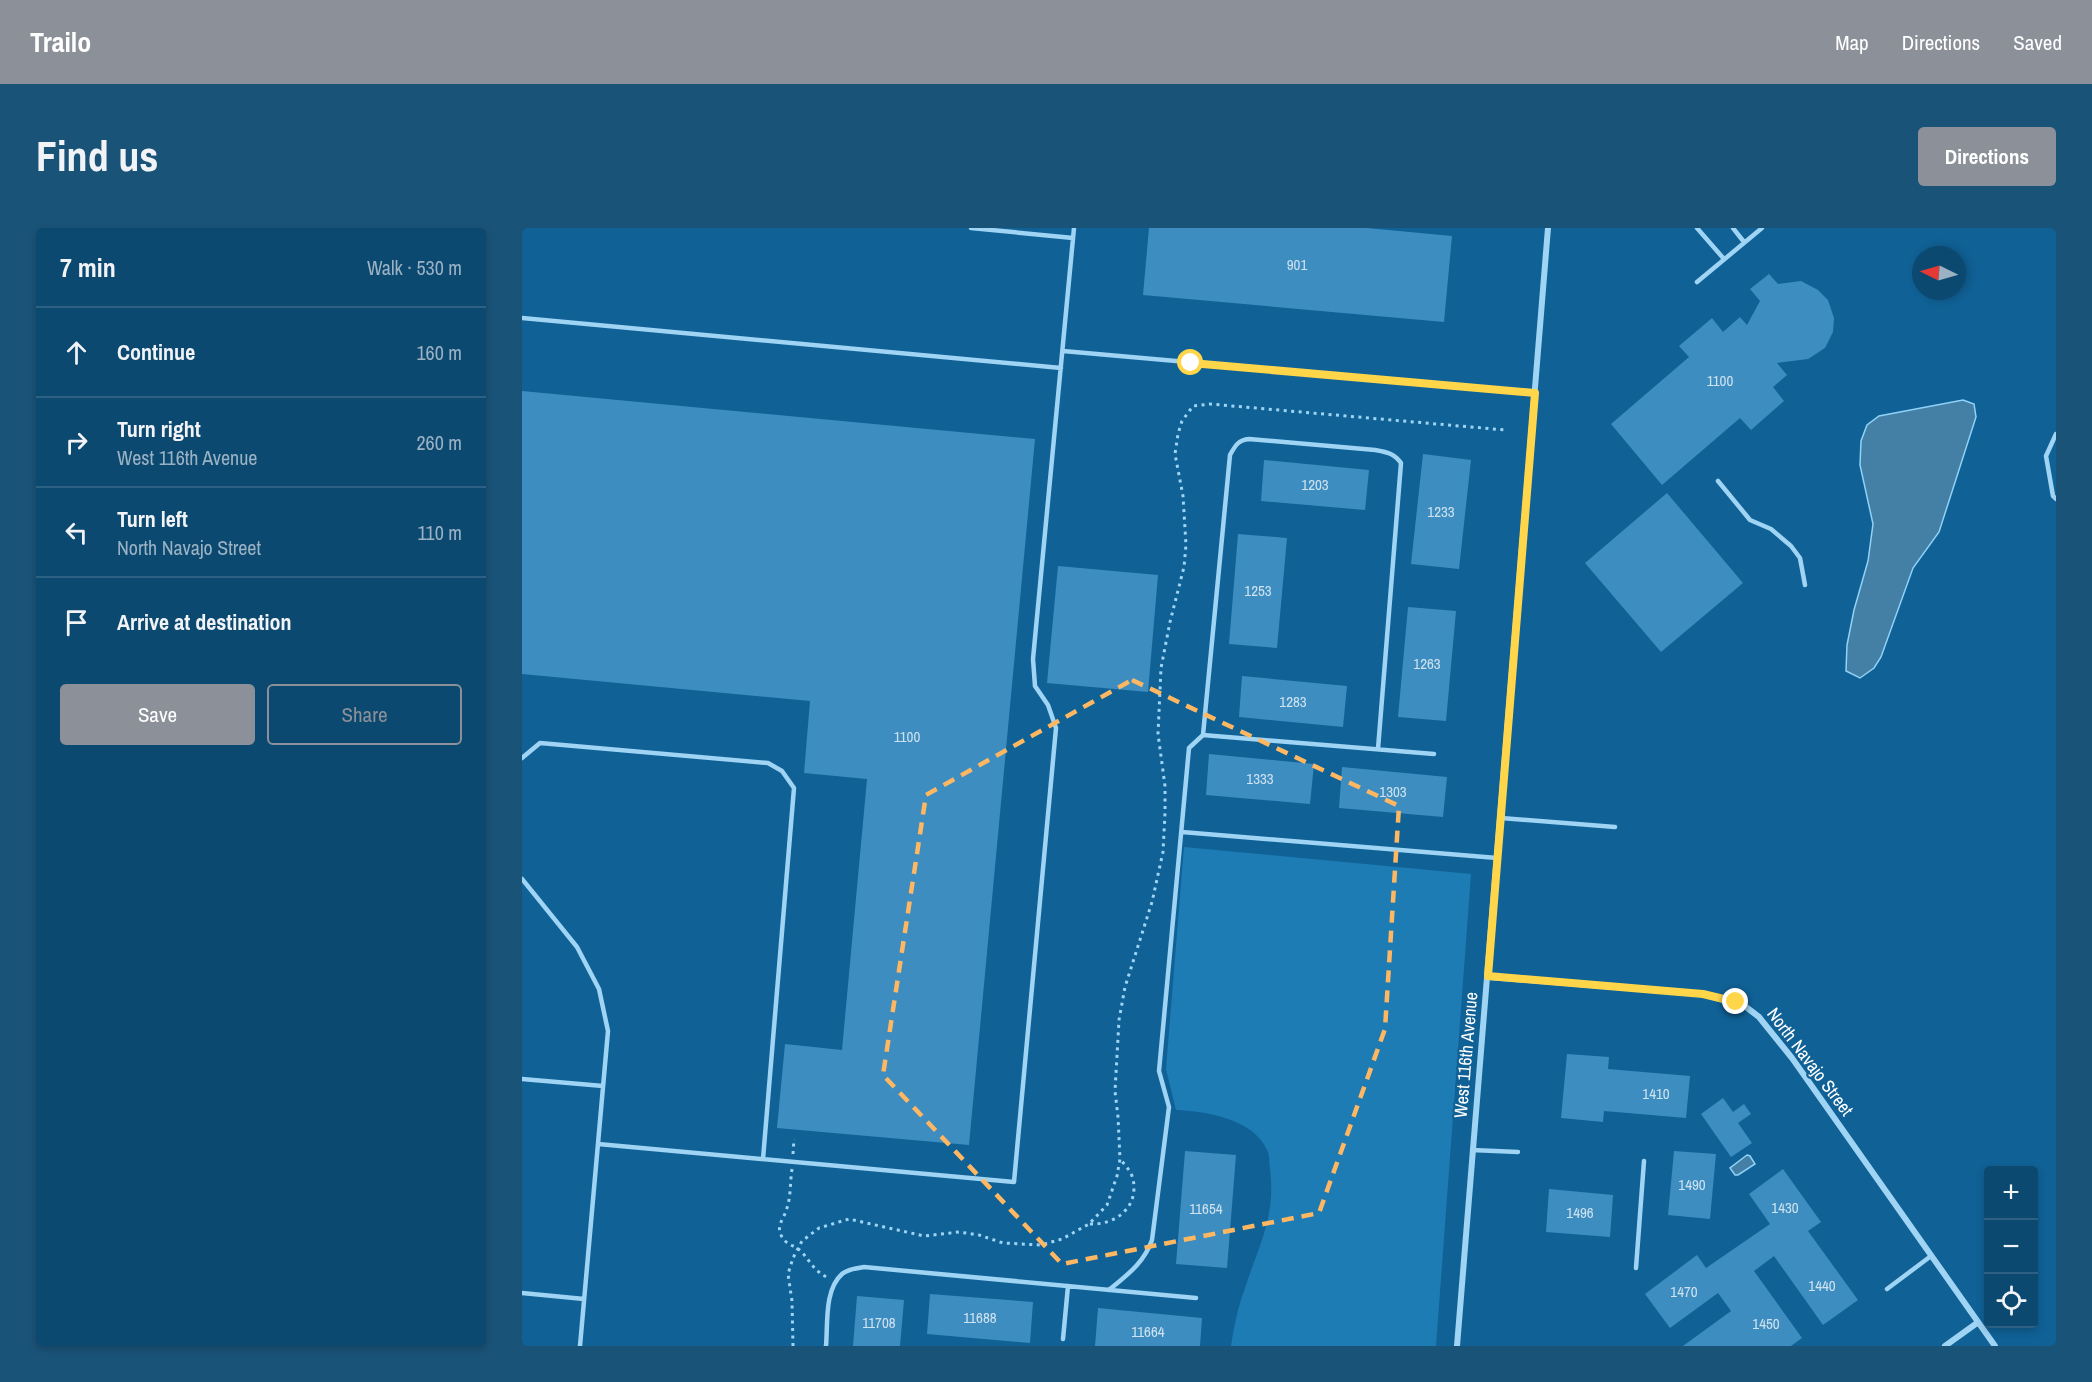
<!DOCTYPE html>
<meta charset="utf-8">
<style>
:root{--surface:#0c4970;--page:#1a5378;--text:#f1f3f6;--muted:#9ab2c3;--line:#2c6183;--accent:#8c9099}
body{margin:0;font-family:"Archivo Narrow",sans-serif;background:var(--page);color:var(--text)}
.controls{position:absolute;right:18px;bottom:18px;display:grid;overflow:hidden;border-radius:6px;box-shadow:0 3px 9px #0003}
.controls button{width:54px;height:54px;display:grid;place-items:center;padding:0;border:0;border-bottom:2px solid var(--line);background:var(--surface);color:var(--text);font:30px sans-serif}
.compass{position:absolute;left:1390px;top:18px;width:54px;height:54px;border-radius:50%;background:var(--surface);box-shadow:0 3px 9px #0003;rotate:275deg}
.stop{position:absolute;width:18px;height:18px;margin:-14px;border:4px solid #ffd54a;border-radius:50%;background:#fff}
.stop.end{background:#ffd54a;border-color:#fff;box-shadow:0 2px 6px #0008}
.list{margin:0;padding:0;list-style:none}
h2{display:flex;justify-content:space-between;align-items:center;height:78px;margin:0;padding:0 24px;font-size:26px}
h2 small{font-size:20px;font-weight:400;color:var(--muted)}
.list li{display:grid;grid-template-columns:39px 1fr auto;gap:18px;align-items:center;box-sizing:border-box;height:90px;padding:0 24px;border-top:2px solid var(--line)}
.list b{display:block;font-size:22px;white-space:nowrap}
.list p{margin:0;font-size:20px;white-space:nowrap;color:var(--muted)}
.list em{font-size:20px;font-style:normal;color:var(--muted)}
.actions{display:flex;gap:12px;padding:18px 24px}
.actions a{flex:1;padding:14px 0;border:2px solid var(--accent);border-radius:6px;text-align:center;font-size:21px;color:var(--accent)}
.actions .main{background:var(--accent);color:#fff}
.icon{flex:none;width:33px;height:33px;fill:none;stroke:currentColor;stroke-width:2;stroke-linecap:round;stroke-linejoin:round}
.map{position:relative;flex:none;width:1534px;height:1118px;overflow:hidden;border-radius:6px}
header{display:flex;align-items:center;gap:36px;box-sizing:border-box;height:84px;padding:0 30px;background:var(--accent);color:#fff}
header strong{font-size:28px}
nav{display:flex;gap:33px;margin-inline-start:auto;font-size:21px}
.intro{display:flex;align-items:center;justify-content:space-between;box-sizing:border-box;height:144px;padding:0 36px}
h1{margin:0;font-size:42px}
.button{padding:15px 27px;border-radius:6px;background:var(--accent);color:#fff;font-size:21px;font-weight:700}
main{display:flex;gap:36px;padding:0 36px}
aside{flex:1;background:var(--surface);border-radius:6px;box-shadow:0 3px 9px #0003}
.map>svg:first-child{display:block}
</style>
<header>
<strong>Trailo</strong>
<nav><a>Map</a><a>Directions</a><a>Saved</a></nav>
</header>
<div class="intro"><h1>Find us</h1><a class="button">Directions</a></div>
<main>
<aside>
<h2>7 min<small>Walk · 530 m</small></h2>
<ul class="list">
<li><svg class="icon" aria-label="ahead" viewBox="0 0 24 24"><path d="M12 20V5M6 11l6-6 6 6"/></svg><div><b>Continue</b></div><em>160 m</em></li>
<li><svg class="icon" aria-label="right" viewBox="0 0 24 24"><path d="M7 20v-9h11M14 6l5 5-5 5"/></svg><div><b>Turn right</b><p>West 116th Avenue</p></div><em>260 m</em></li>
<li><svg class="icon" aria-label="left" viewBox="0 0 24 24"><path d="M17 20v-9H6M10 6l-5 5 5 5"/></svg><div><b>Turn left</b><p>North Navajo Street</p></div><em>110 m</em></li>
<li><svg class="icon" aria-label="arrive" viewBox="0 0 24 24"><path d="M6 21V4h12l-3 4 3 4H6"/></svg><div><b>Arrive at destination</b></div></li>
</ul>
<div class="actions"><a class="main">Save</a><a>Share</a></div>
</aside>
<div class="map">
<svg width="1534" height="1118" viewBox="0 0 1534 1118">
<rect width="100%" height="100%" fill="#106196"/>
<path fill="#1e7cb4" d="M662,619L949,646L914,1118H709C712,1098 716,1079 723,1060C737,1017 754,989 748,941C747,935 748,927 745,922C732,891 683,883 654,882L644,841Z"/>
<path fill="#447fa5" stroke="#90d2f8" stroke-width="1.5" d="M1441,172L1452,176L1454,189L1417,304L1391,340L1359,429L1352,440L1338,450L1324,443L1325,417L1332,382L1346,333L1351,296L1338,237L1339,213L1345,197L1357,188Z
M1225,927L1228,928L1233,936L1216,947H1213L1208,940Z"/>
<path fill="#3d8dc0" d="M627,0H845L930,8L922,94L621,67Z
M1247,46L1256,56L1279,53L1296,62L1306,72L1312,90L1311,104L1303,120L1286,131L1255,135L1265,147L1251,159L1262,173L1229,202L1218,190L1140,257L1089,196L1167,129L1157,118L1190,90L1201,104L1218,89L1225,97L1238,73L1228,61Z
M0,163L513,211L447,917L255,900L263,816L320,822L345,551L282,545L288,473L0,446Z
M901,226L949,232L937,341L889,336Z
M742,232L847,242L843,282L739,273Z
M1145,265L1221,355L1139,424L1063,335Z
M716,306L765,310L755,420L707,416Z
M536,338L636,347L626,464L525,455Z
M886,379L934,383L924,493L876,489Z
M720,448L825,458L821,499L717,489Z
M687,526L792,536L788,576L684,567Z
M820,539L925,549L921,589L817,580Z
M1045,826L1087,829L1086,841L1168,848L1164,890L1082,883L1081,894L1039,890Z
M1201,870L1211,884L1222,876L1229,886L1216,895L1230,915L1209,929L1179,886Z
M663,923L714,927L705,1040L654,1036Z
M1152,923L1194,926L1188,991L1146,987Z
M1261,941L1299,994L1286,1003L1336,1072L1301,1097L1252,1028L1232,1043L1280,1110L1269,1118H1161L1209,1083L1196,1065L1148,1100L1123,1066L1175,1027L1184,1040L1248,996L1227,966Z
M1027,961L1091,967L1088,1009L1024,1004Z
M408,1066L511,1074L508,1115L405,1106Z
M335,1068L382,1072L378,1118H331Z
M576,1080L680,1090L678,1118H573Z"/>
<g fill="none" stroke-linecap="round" stroke-linejoin="round">
<path stroke="#9fd4f4" stroke-width="3" stroke-dasharray="3 4.5" stroke-linecap="butt" d="M271,926L272,911
M270,941C268,954 269,968 265,980C263,989 254,997 259,1007C263,1017 273,1017 280,1024C289,1035 294,1045 307,1050
M568,996C594,997 617,979 611,951C609,943 603,937 598,931
M271,1118L270,1073L266,1046L271,1030L280,1013L297,1000L327,991L402,1008L437,1004L457,1007L481,1015L519,1017L540,1011L567,996L585,977L595,948L598,931L596,889L593,863L597,792L603,759L630,674L641,624L643,585V558L636,506L639,440L648,394L662,339L664,317L661,268L653,226L656,206L660,193L671,178L688,176L983,202"/>
<path stroke="#9fd4f4" stroke-width="4.5" d="M449,0L551,10
M1175,0L1202,31
M1211,0L1222,14
M1175,54L1240,0
M0,90L539,140
M541,123L1013,165
M1534,206L1524,228L1531,268L1534,271
M1196,253L1228,292L1249,301L1269,318L1278,330L1283,357
M681,507L708,227C713,218 716,212 727,211L853,222C864,224 872,225 879,235L856,521
M0,530L18,515L246,535L260,543L272,560L241,931
M979,590L1093,599
M660,604L975,630
M0,651L55,719L77,761L86,803L58,1118
M0,851L81,858
M76,916L492,954L534,500L526,477L513,458L511,431L552,0
M950,922L996,924
M1114,1040L1122,933
M1365,1061L1409,1028
M587,1062C605,1047 622,1035 630,1012L647,879L637,843L667,520L681,507L912,526
M0,1065L62,1071
M541,1111L546,1058
M304,1118C306,1096 302,1062 320,1046C326,1041 335,1040 342,1039L674,1070"/>
<path stroke="#9fd4f4" stroke-width="6" d="M966,749L1181,766L1224,779L1237,789L1270,830L1473,1118
M935,1118L1026,0
M1423,1118L1455,1095"/>
</g>
<g fill="none" stroke-linecap="round" stroke-linejoin="round">
<path stroke="#ffd54a" stroke-width="8" d="M669,135L1013,165L966,748L1181,766L1214,774"/>
</g>
<path fill="none" stroke="#ffb762" stroke-width="4.5" stroke-dasharray="12 8" stroke-linejoin="round" d="M610,452L877,578L863,801L797,985L540,1036L361,847L404,567Z"/>
<g text-anchor="middle" stroke-width="4.5" stroke-linejoin="round" paint-order="stroke">
<g font-size="15" fill="#cee2ef">
<text x="775" y="42">901</text>
<text x="1198" y="158">1100</text>
<text x="793" y="262">1203</text>
<text x="919" y="289">1233</text>
<text x="736" y="368">1253</text>
<text x="905" y="441">1263</text>
<text x="771" y="479">1283</text>
<text x="385" y="514">1100</text>
<text x="738" y="556">1333</text>
<text x="871" y="569">1303</text>
<text x="1134" y="871">1410</text>
<text x="1170" y="962">1490</text>
<text x="1263" y="985">1430</text>
<text x="684" y="986">11654</text>
<text x="1058" y="990">1496</text>
<text x="1300" y="1063">1440</text>
<text x="1162" y="1069">1470</text>
<text x="458" y="1095">11688</text>
<text x="357" y="1100">11708</text>
<text x="1244" y="1101">1450</text>
<text x="626" y="1109">11664</text>
</g>
<g font-size="18" fill="#fff" stroke="#106196">
<text transform="translate(944 827) rotate(-85)" y="6">West 116th Avenue</text>
<text transform="translate(1288 834) rotate(53)" y="6">North Navajo Street</text>
</g>
</g>
</svg>
<div class="controls">
<button>+</button>
<button>−</button>
<button><svg class="icon" aria-label="locate" viewBox="0 0 24 24"><circle cx="12" cy="12" r="6"/><path d="M12 2v4M12 18v4M2 12h4M18 12h4"/></svg></button>
</div>
<svg class="compass" viewBox="-18 -18 36 36"><path d="M0-13l5 13h-10z" fill="#e53935"/><path d="M0 13l5-13h-10z" fill="#9ab2c3"/></svg>
<div class="stop" style="left:669px;top:135px"></div>
<div class="stop end" style="left:1214px;top:774px"></div>
</div>
</main>
